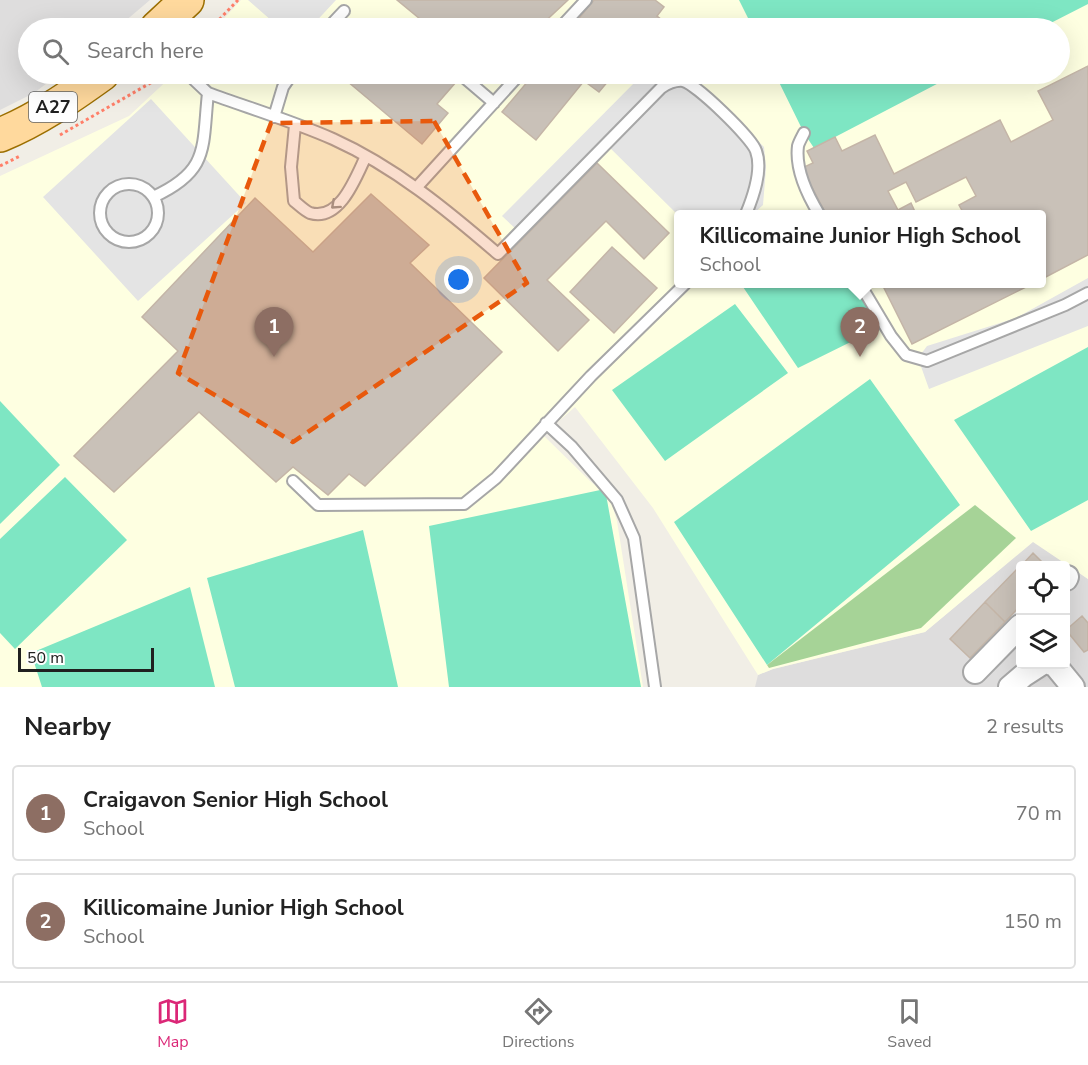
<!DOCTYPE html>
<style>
:root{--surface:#fff;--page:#f6f6f6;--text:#222;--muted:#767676;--line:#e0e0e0;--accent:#db2777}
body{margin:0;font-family:"Nunito Sans",sans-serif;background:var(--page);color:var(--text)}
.controls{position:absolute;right:18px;bottom:18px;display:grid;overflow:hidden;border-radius:6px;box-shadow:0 6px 24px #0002}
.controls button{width:54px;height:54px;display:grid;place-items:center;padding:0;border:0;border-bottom:2px solid var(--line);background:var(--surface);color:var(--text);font:30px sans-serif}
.scale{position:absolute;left:18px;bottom:15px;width:136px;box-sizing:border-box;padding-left:6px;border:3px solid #202020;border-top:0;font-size:16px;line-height:21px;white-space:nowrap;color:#202020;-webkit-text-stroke:4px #fff;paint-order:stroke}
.you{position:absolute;left:459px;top:280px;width:21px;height:21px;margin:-15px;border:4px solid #fff;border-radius:50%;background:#1a73e8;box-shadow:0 0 0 9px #1a73e833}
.badge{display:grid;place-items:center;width:39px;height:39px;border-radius:50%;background:var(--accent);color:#fff;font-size:20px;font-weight:700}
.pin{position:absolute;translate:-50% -50px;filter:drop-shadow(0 2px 3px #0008)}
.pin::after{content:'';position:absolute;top:32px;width:21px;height:18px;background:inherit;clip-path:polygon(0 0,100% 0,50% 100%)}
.popup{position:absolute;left:674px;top:210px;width:372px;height:78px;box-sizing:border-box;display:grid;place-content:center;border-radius:6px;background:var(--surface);filter:drop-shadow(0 2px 4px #0005);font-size:20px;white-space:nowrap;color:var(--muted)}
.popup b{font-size:22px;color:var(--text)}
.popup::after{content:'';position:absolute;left:50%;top:100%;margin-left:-12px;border:12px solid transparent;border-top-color:var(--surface)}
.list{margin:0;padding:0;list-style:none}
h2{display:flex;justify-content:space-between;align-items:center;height:78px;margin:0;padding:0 24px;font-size:26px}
h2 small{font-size:20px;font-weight:400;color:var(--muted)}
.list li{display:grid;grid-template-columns:39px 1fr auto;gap:18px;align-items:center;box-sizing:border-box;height:96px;margin:0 12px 12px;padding:0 12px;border:2px solid var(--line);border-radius:6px}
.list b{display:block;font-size:22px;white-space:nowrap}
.list p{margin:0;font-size:20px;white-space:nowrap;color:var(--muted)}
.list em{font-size:20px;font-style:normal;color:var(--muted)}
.icon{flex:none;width:33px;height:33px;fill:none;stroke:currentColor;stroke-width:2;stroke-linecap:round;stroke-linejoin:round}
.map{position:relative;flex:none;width:1088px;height:687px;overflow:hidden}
.search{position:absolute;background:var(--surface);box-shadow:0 6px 24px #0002;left:18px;right:18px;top:18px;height:66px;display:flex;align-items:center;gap:15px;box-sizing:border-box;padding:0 21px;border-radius:33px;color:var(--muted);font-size:22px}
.sheet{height:294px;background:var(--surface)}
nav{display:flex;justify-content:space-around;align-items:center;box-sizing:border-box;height:84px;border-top:2px solid var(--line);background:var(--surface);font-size:16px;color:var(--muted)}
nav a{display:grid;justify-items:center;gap:3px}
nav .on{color:var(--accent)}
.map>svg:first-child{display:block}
</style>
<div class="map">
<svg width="1088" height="687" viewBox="0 0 1088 687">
<rect width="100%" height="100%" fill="#f1eee6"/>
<path fill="#dedddd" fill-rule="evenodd" d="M0,0H150L117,28H28V74H59L34,93L0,110Z
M1033,541L1088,579V687H755L758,675L773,669L925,632ZM1020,566H1066V664H1020Z"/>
<path fill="#feffe1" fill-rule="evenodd" d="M241,0H1088V579L1033,542L925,632L773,669L758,675L653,508L575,407L543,435L590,481L610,498L617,521L643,687H0V176L129,116L174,74H1060V28H215ZM678,214H1042V284H678Z"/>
<path fill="#a6d397" d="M975,505L1016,538L921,628L769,668L767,665Z"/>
<path fill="#7ee6c3" d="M739,0H1088V4L1041,28H753Z
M775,74H956L814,148L804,133Z
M741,284H860L885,325L798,368Z
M735,304L788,373L665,461L612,390Z
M1088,347V500L1031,531L954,420Z
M870,379L960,505L767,665L674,522Z
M0,401L60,465L0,524Z
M65,477L127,540L15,649L0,633V539Z
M605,489L641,687H449L429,526Z
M363,530L398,687H235L207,578Z
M190,587L215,687H42L31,653Z"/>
<path fill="#e4e4e4" d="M248,0H336L310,28H280Z
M643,74H690L764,147L766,168L763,205L753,214L678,215L605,143L518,231L502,216Z
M151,99L246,203L138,301L43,197Z
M1088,278V326L929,389L918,358L927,346L1016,318Z"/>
<path fill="#c9c1b8" stroke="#c4b5a7" stroke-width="1.5" d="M397,0H568L538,28H431Z
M594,0H655L664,7L657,16L666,23L661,28H571Z
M1088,66V255L1042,279V214H964L959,205L976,196L966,177L916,202L906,182L888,191L898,210L911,203L916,214H826L802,168L813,163L807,151L835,137L842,151L875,135L894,174L1000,120L1011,142L1053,120L1038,91Z
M343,74H446L456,82L437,104L448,113L422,144L341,76Z
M534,74H603L609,80L599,92L584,81L536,140L502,112Z
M597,163L669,233L644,259L606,221L547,280L589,320L558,351L484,278Z
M371,194L429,245L410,263L502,352L365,486L349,474L328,495L293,467L276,482L199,412L114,492L74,456L178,351L142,317L255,198L313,252Z
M612,247L657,288L614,333L570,292Z
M882,284L965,285L1032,284L912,344Z
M1033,553L1046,566H1021Z
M1018,568L1020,571V606L1005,622L985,602Z
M985,602L1005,622L970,658L950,639Z
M1082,616L1088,623V650L1084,652L1066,630Z"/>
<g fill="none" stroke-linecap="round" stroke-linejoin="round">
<g stroke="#a7a7a7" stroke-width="14">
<path id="lane" d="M328,28L344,11
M560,28L586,0
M460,74L494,103
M208,93C249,108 292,121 333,139C395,167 447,210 498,254L661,88C667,84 674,80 683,81C695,83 752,138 756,151C763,170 753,197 746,214
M274,117L283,87L292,74
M295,125L291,167L294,201C299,205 305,211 310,213C340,222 356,177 366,156
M804,133C802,137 799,142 798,146C795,169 808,196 819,214
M100 213a29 29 0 1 1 58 0a29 29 0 1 1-58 0Z
M417,187L520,74
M153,197C210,171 202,148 208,93L188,74
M860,284L891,336L906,355L927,361L1065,305L1088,293
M546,423L572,447L617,500L634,538L655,687
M293,481L318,505L464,504L496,478L591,376L685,284"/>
</g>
<g stroke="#a7a7a7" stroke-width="26">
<path id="street" d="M1066,579L1067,577
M1052,664L1055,665L1073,687
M975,672L1020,626
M1010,687L1024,675L1041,664"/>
</g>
<g stroke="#9c6f00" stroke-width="36">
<path id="primary" d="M157,28L187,0
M0,135C37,120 70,97 102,74"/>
</g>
<path stroke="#ff7f69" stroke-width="3" stroke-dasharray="3 3" stroke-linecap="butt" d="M211,28L238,0
M60,135L166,74
M0,166L20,156"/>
<use href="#lane" stroke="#fff" stroke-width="10"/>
<use href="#street" stroke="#fff" stroke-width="22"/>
<use href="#primary" stroke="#ffd99d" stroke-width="33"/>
</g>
<defs><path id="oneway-chevron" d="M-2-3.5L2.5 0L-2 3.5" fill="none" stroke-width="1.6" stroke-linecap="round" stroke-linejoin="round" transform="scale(1.5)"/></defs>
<use stroke="#9b9b9b" href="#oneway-chevron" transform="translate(335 205) rotate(138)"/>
<path fill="#e8590c" fill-opacity="0.2" stroke="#e8590c" stroke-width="4.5" stroke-dasharray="12 8" stroke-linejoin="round" d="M434,121L527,283L293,442L178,373L271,123Z"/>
<g text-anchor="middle" stroke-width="6" stroke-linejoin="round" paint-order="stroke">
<rect fill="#fff" stroke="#636363" stroke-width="1.5" x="29" y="92" width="48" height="30" rx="4.5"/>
<g font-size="18" font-weight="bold" fill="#202020">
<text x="53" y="113">A27</text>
</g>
</g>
</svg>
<div class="controls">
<button><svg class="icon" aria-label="locate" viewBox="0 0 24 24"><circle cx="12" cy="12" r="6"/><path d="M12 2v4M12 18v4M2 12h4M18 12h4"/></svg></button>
<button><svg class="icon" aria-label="layers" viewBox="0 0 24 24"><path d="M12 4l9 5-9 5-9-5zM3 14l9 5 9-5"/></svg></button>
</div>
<div class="scale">50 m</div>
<div class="you"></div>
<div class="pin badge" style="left:274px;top:357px;background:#8d6e63">1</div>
<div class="pin badge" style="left:860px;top:357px;background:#8d6e63">2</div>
<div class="popup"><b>Killicomaine Junior High School</b>School</div>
<div class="search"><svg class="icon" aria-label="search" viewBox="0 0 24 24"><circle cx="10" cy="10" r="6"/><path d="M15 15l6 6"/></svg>Search here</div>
</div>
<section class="sheet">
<h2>Nearby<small>2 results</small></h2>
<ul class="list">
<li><span class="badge" style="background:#8d6e63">1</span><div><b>Craigavon Senior High School</b><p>School</p></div><em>70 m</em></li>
<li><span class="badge" style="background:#8d6e63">2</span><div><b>Killicomaine Junior High School</b><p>School</p></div><em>150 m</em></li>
</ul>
</section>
<nav>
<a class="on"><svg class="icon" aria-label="map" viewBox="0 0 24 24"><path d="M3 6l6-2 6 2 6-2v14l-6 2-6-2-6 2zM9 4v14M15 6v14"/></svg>Map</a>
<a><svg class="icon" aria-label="directions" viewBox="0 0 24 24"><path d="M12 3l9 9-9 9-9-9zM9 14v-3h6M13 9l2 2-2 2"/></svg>Directions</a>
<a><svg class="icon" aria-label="saved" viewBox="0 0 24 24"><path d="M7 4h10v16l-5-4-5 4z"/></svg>Saved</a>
</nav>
